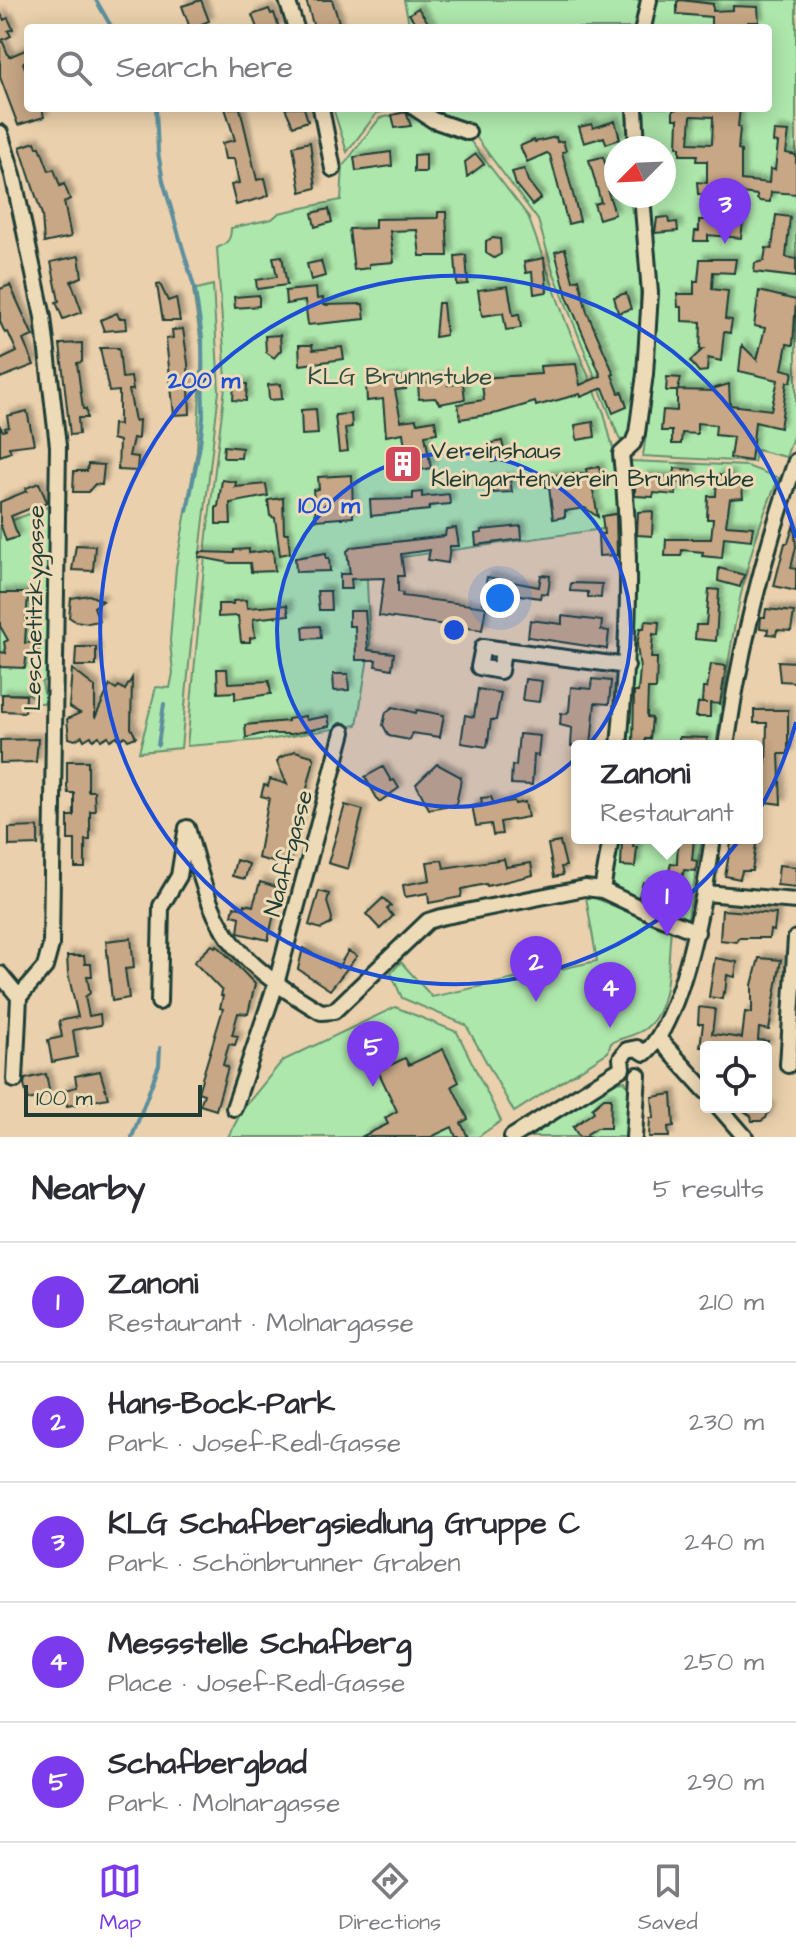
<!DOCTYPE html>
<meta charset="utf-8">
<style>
:root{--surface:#fff;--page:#f2f2f3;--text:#2b2b33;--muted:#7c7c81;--line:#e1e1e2;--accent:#7c3aed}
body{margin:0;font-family:"Architects Daughter",sans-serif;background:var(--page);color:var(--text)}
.controls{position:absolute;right:24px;bottom:24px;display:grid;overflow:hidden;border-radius:8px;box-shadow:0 4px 20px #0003}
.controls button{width:72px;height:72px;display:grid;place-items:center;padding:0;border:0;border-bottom:2px solid var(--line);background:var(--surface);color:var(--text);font:40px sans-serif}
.compass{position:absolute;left:604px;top:136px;width:72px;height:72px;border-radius:50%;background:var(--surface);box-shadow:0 4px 20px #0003;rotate:246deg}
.scale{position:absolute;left:24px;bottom:20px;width:178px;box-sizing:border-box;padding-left:8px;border:4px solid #1f3d34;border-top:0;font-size:22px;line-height:28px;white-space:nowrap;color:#1f3d34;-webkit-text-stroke:6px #eddab7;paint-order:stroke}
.you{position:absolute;left:500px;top:598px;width:28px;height:28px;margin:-20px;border:6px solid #fff;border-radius:50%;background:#1a73e8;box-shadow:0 0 0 12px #1a73e833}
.badge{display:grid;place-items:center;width:52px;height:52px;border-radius:50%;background:var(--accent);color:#fff;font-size:26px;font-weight:700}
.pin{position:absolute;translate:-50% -66px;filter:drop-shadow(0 2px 4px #0008)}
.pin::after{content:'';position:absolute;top:42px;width:28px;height:24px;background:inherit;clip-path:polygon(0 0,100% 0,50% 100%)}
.popup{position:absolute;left:571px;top:740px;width:192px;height:104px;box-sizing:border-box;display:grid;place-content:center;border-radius:8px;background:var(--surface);filter:drop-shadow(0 2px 6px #0005);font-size:26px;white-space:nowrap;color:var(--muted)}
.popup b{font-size:30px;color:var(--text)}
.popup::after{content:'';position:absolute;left:50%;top:100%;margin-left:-16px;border:16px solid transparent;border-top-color:var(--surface)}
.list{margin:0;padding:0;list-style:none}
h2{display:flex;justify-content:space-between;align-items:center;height:104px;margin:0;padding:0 32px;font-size:34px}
h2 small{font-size:26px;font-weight:400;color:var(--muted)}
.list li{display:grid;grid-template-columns:52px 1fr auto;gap:24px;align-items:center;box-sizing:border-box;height:120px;padding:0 32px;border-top:2px solid var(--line)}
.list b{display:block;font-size:30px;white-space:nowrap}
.list p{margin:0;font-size:26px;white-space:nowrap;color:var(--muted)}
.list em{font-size:26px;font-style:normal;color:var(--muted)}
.icon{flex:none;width:44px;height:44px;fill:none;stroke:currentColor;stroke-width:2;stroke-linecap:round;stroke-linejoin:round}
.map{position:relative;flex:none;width:796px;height:1137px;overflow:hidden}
.search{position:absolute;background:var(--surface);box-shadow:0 4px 20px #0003;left:24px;right:24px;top:24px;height:88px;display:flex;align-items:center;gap:20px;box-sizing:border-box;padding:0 28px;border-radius:8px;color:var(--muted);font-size:30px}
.sheet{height:704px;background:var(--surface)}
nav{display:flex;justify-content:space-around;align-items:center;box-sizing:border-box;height:112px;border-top:2px solid var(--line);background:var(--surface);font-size:22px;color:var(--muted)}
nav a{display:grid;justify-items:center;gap:4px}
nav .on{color:var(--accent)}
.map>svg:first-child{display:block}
</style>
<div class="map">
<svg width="796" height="1137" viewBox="0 0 796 1137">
<defs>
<filter id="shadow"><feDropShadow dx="4.5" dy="-4.5" stdDeviation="2" flood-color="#0004"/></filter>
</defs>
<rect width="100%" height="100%" fill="#ead0ac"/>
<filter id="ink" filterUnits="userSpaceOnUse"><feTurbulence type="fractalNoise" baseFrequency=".0125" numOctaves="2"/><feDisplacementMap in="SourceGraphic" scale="16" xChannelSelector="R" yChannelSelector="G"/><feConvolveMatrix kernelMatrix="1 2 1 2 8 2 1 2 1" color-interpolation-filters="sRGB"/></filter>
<g filter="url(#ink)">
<path fill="#aee7ac" stroke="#669270" stroke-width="2" d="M404,0H641L637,28H410Z
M655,0H796V428L786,457L757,450L754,462L643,456C656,369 660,283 647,196H664V148H642L640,108H768V28H649Z
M333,108H402L377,113L347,152Z
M419,108H627L628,148H616V196H630L632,213L637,212C642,288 642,361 629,436L625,439L620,440L553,271L538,220L467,125Z
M411,112L468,138L528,216L567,325L604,413L623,488L625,526L366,562L370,645L357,725L274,739L187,746L207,535L226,379L217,248C228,243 231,239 231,228L272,219L279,213L341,200L343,166L380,118Z
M213,285L219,391L198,570L181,748L139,752L156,687L170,688L173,673L170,641L176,567L197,451L202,351L193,290Z
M631,461L747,466L779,478C740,561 729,656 716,746H625L636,617Z
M50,506L46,680L42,682L46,703H36L30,694H0V525Z
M617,838H702L688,918L679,916L677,918L623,894L611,882Z
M586,897L595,898L671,930C667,960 672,1007 646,1028C636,1036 622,1037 611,1043L608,1052L514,1112L466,1025L402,998L391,973L401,962L432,997L597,961Z
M395,1007L457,1032L501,1121L478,1137H228L243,1109L282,1061Z
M625,1081L631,1097L629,1137H530L616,1082Z"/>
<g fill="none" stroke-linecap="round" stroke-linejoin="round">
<path stroke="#5b8f9e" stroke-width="4" d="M96,0L112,28
M156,108L158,152L163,181L195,290L202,337L203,417L200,445L187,511
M158,745L164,704
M132,1137L159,1065L160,1048"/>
</g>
<path fill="#c7a785" stroke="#1f3d34" stroke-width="2" fill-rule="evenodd" filter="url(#shadow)" d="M201,0L209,21L201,24L202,28H190L182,6Z
M306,0H332L339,22H337L339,28H314Z
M680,0L713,4V11L733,10V6L758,7L759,22H748V28H711V17L677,14V2Z
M418,8L432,28H419L409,14Z
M269,9L271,14L274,13L279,28H257L252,15Z
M0,12L4,20L8,18L13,29L8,31L11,36L2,40L9,57L25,50L28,58L23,63L28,75V108H42L44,117L18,125L0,77Z
M225,108H240L257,180L265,178L269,195L262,198L236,205L231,185L239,183L234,159H225L222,143L235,140Z
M285,108H304L308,121L293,126Z
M681,108H740L738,127L740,128L738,150L741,151V180L769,183L770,169L775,170L778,143L773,142L774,131L789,132L786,153L796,155V194L771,192L770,202L760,201L757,199V195L733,192L734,189L707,188V195L698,194L697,182L707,183V161H696L697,155H680V147H677L678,119H673V110ZM691,116L713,117L712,144L689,143Z
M406,112L411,126L395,128L392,115Z
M615,121L620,139L606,144L604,137L584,143L579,127L592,124L593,128Z
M556,137L557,142L563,141L566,151L562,152L580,221L568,224L550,155L547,153L527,162L520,146L534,140L535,142Z
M35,142L37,147H40L49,171L54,169L60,186L64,184L70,199L64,202L71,237L44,243L42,215L20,147Z
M310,142L316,188L301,192L293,146Z
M391,152L392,166L356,171L354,157Z
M426,154V172H414V155Z
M476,154L484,164L467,177L465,162Z
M603,157L605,163L607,162L615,190L608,192L615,214L599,219L594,204L601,202L589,160Z
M524,169L528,181L541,198L532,205L516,185L512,172Z
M329,209L332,222L315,227L312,213Z
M438,212H446L448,256H420L417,230L390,231L394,262L369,264V268L354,270L349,229L375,228V219L438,218Z
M776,215L790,217L786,257L796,259V277L754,272L755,263L764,261L766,248L772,249Z
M668,217L669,223L677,222L678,231L655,233L657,218Z
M717,217L743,222L741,238L708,235V241H694L695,231H699V220H717Z
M493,238L500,239L501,254L494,258L486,253V241Z
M565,249L573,281L579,279L587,312L614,374L612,375L619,393L622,392L627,407L613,413L603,388L581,397L580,394L536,406L535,402L498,413L460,419L458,404L484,400L481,378L541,374L540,366L576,364L580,385L601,376L567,297L555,252Z
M466,255L468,284L457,285L455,256Z
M79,256L82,277L71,281L82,312L63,319L56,302L59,301L51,262Z
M282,256L287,285L257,289L256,280L277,277L273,257Z
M544,258L547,292L534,294L532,272L526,273L524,262Z
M700,259H736L734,273L713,272L712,289L728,291L725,319L732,320L730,333L724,332L721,361L708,358L707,371L699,372L690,361L703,349H700L701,322L682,321V307H678L677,294H694V281H698Z
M321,261L325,276L311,280L307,264Z
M160,284L168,301L176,298L180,321H163L157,285Z
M10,285L33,336L23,340L34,365L0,378V360L17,352L8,332L5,333L0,322V289Z
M508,286L513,315L519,314L521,328L506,330L503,313L482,316L478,290Z
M316,288L317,299L323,298L324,305L363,304L365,319L308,325L305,301L286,304L285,291Z
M759,291L796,300L793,345L787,344L782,369L793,372L791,382H787L780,428L755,422L751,461L730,458L733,437L715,435L716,425L697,423V434L682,433L681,444H672V431H661L663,410L677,411V391H666L667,377L681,378L678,390L714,391L712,389L729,384L730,405L771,410L778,380L739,371L742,345L757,360L765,328L754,326Z
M626,293L631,309L618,313L614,297Z
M259,295V306L235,308L234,297Z
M438,303H443L446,335L435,337Z
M117,313L119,318H126L127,329L104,331L100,320Z
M183,329L188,363L190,414L174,415L166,339L173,338L172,330Z
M280,335L281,350L274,358L266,352L265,336Z
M82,343V362L77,363L83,409H86L87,418H78L79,434L70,435L60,344Z
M299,345H312L313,350L342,347L344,359L300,365Z
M100,348H119L122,378L131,377L133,390H129L135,421L139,420L138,439L133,438L129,456L138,457L137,471L118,470L119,441L112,439L113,424L119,425V391L109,392Z
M448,376V385L463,383L465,399L440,404L435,398L419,399L418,383H431L435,377Z
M404,378L406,389L395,390L401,421L416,419L417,423L435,420L437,433L425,435L431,468L397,475L395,456L406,455L403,433L386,436L383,399L367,401L366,383Z
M234,383L247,384L246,401L233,400Z
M281,384L282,399L269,400L268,385Z
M316,409L318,434L302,435L301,410Z
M27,411L34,444L9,447L11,452L0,456V426L3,431L6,430L5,428L9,427L7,416Z
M351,414L352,427L345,428L348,451L339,452L335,415Z
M593,422L595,437L577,440L575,425Z
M502,441L506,459L492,462L489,447H493L492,443Z
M224,446L242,448L241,458H225L223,456Z
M88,464L104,465L102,485L95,484L88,492H73L74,471H87Z
M599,467L602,484L592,485L598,517L585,508L565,511V517L553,519L549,487H546L545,476L587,473L586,469Z
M675,468L692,470L691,484L676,483V495L654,493L653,497L635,496V481H643V476L674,478Z
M352,475L353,517L316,520L313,490L319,489L318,477Z
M717,475L731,476L730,486H742L743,498L730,499L726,525L753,527L751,540L724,537L722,558L702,556L703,552L682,550L681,556H665L666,539H711L713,519H707L708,496H716Z
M510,478L512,492L493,493L492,483H498V479Z
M222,480L236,482L235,487L266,484L268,496L230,503L231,524H216V507H218Z
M39,483L47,502L11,516L18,537L6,541L0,523V502L27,491L26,488Z
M422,492V497L449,494L450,504L429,506V510L371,516L370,500L413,499V493Z
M283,498L284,533H288L290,553L280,555L275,518L270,516L268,500Z
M653,511L652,536L637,535L638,512Z
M616,514L617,555L599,556L598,534H604L602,516Z
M794,524L796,547L791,568L796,569V591L774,586L785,543H788Z
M521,526L522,539L476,545L475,534L482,533L481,530Z
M456,528L459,546H450L448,563L428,560L430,550L401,554L404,576H398V592L403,593L402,596L486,607L482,630L379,616L384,578L351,579L352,589H340V574H350L347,551L352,547L445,536L446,529Z
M76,545L95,546L93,571L72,570Z
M249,549V553L273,550L275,571L251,572L250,563H230L199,557L200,552L234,553V550Z
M326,553V558H329L330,571L296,572L295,558Z
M719,568L744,575L740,587L718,581Z
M541,575L550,576L548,594L541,593L540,598L514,594L512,608L482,603L487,577L539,587Z
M571,583L602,584L601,598L588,597V592L570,591Z
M709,589L719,590L716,641L695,639L696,625H706Z
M317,591H330L331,610H319Z
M0,593H28L25,643L36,642L39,650L28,654L27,651L25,668L0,667V652L6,653L4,642L8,640L0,626Z
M89,595L103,601L94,607L99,621L88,623L75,621L69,617L71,598Z
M246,600L247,608L287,605L289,615L253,619L255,637L250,638V642H241L238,616L218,617V604H233V601Z
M766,609L794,612L791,631L777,630L776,635L767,634L768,629L760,628L761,617H765Z
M349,611H365L368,650L394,653L392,669L375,666L376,660H356L355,626H349Z
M562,616L602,621L601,630L609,631L607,649L528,637L530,620L562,624Z
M645,621L659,622L658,635L653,634L651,658H657L656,689H648L647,717L652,718L650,739H645V746H633L634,692H638L640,669L637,645L640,628H644Z
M320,626L321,638L304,639L303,627Z
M76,647H96V666H75Z
M778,661L796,662V682L780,681Z
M711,664L726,666L720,704L710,703V717H696L698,703H707H702L703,688H707Z
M72,669L95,687V718L110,685L116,689L119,686L125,690L132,678L131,728L136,737L128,740L125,736L119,740L117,736L110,740L108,736L101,740L99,736L93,740L91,736L84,740L82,736L75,740L69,738L67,719L80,713L69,707Z
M217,669H227L228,683L269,681L271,694L235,699V692L218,693Z
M333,674H348L349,690L334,691Z
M525,679L542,681L539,702L522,700Z
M592,679L611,681L609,704L595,703L591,746H571L572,728L560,725L561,713L566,714L569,711L571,687L591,689Z
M478,689L501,693L496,720H491L487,747L461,743L465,715L474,717Z
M2,694L26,695L25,712L2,711Z
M393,707L416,713L417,710L444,715L440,737L412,733L410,740L389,736L383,725L386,712Z
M754,710H788V754H779L781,804L757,801L761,765H766L767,723H754Z
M305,716L306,720L328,716L330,726L291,734H261L246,738L245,725L288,721V719Z
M519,734L540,736L538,756L534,755L532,785L511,784L512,765L516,766Z
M679,737L707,738V746H679Z
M38,739L36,762L0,763V740Z
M295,751L312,756L314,760L288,866L258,858L269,798L261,796L264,785L268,786L270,779L287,784L277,762L279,758Z
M67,761H88V791H94L95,811H90V840H85V868H75V840H68V816H74V793H68L67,787Z
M437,764L461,777L460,785L456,804L429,809L416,784Z
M383,767L391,781L394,780L399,788L379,802L365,777Z
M491,797L494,804L514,801L515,804L525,802L528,817L500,822L502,834L493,835L491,824L476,826L472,805L482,803L481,798Z
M345,805L363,810L348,869L328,863Z
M38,827V845L9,846V828Z
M624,838H634L633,847H637L635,867L621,866L622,840Z
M678,838H694L692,860L697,861L696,871L684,870L676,900L655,897L653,901L639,896L643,882L665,889L671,863L677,864Z
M732,838H757L752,871H742L740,879L725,876Z
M560,842L566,866L561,867L563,875L554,877L548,844Z
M504,859L506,867L531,863L533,875L487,886L486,884L462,889L461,897L429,903L428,893L405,897L403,885L430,880L427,862L442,860L444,868Z
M236,860L249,864L245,879L232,876Z
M779,865L796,867V887L777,885Z
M260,882L280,888L268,940L238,933L240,917L232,915L234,906L244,909L245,904L253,906Z
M319,891L329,894L327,902L332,918L331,924L321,929L309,925Z
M383,898L391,906L387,909L393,916L380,929L366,914Z
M722,910L776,914L774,931L770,930L769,938H738L737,942L720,940Z
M131,938L134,968L125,969L129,998L112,1001L106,941Z
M212,945L215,947L217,945L255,984L248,1014L238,1013L232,1035L238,1036L235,1045L229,1044L223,1065L228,1067L216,1110L200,1105L204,1094L198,1092L223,1009L220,1008L223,996H221L222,991L194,962Z
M303,948L338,968L348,951L357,956L330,990L298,969Z
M67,956H84L85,964H91L92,976H87L90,993L85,997L89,1016L100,1014L101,1025L73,1030L77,1057L52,1062L48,1040L62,1037L59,1021L78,1017L68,973Z
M715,958L737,962L735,977L727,975L725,993L723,992L722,999L709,997Z
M759,958L781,960L769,1030L759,1028L758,1040L768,1041L767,1047H700L703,1024H698L699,1007L715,1009L712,1034L742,1038L745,1012L752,1013V985Z
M443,1049L459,1082L452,1086L468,1119L461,1123L468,1137H456L452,1127L431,1137H361L388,1124L385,1118L397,1111L378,1071L405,1058L409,1065Z
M100,1071L108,1098L67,1106L64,1090L77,1087L75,1076Z
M46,1074L50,1095L28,1100L24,1085L25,1079Z
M672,1094L674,1126L668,1127L669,1137H649L650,1118H654L652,1097Z
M604,1098H611L610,1128H597L587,1134L588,1137H579L573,1127L594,1112L592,1108Z
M738,1107H770L766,1118L761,1121H752L751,1116Z"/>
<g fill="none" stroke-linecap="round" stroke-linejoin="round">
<g stroke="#1f3d34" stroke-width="20">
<path id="minor" d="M287,0L296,28
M643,28L649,0
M321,108L333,169
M415,108L433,120L468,132
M635,108L637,148
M0,133L13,175L43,317L58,446L51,945L45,967L19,997L15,1080
M503,650L500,671L479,667L483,647L627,666
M619,746C628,648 633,552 621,454L633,443L637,433L645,374L650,293L642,196
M726,746C740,649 763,554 796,461
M187,828C199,868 208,916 237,948C261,975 291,994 321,1012L334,1011L428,921L441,917L585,888L602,890L655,915L697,932
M602,890L611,838
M706,893L796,901
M0,974L19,997
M159,1002L161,906L179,876L186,832
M658,1038L706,1091
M645,1053C683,1020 706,888 713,838
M788,1065L796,938
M622,1068L621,1058L627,1050L637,1048L645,1053
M719,1107L745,1137
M234,1108L276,984L343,732
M512,1137L622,1068
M634,1137L638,1075"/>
</g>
<use href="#minor" stroke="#eddab7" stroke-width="14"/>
</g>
</g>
<circle cx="454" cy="630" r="177" fill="#1d4ed8" fill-opacity=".12"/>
<g fill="none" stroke="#1d4ed8" stroke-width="4">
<circle cx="454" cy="630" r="177"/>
<path d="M796 722A354 354 0 1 1 796 538"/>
</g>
<defs>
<g id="building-square" transform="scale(2)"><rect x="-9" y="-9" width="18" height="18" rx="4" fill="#d1495b" stroke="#eddab7"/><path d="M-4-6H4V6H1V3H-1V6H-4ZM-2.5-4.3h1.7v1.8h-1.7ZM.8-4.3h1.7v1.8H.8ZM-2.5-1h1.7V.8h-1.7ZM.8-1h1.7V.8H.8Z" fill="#fff"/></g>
</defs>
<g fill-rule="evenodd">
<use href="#building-square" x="403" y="464"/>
</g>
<g text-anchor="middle" stroke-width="6" stroke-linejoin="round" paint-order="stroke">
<g font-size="24" fill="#2d4e40" stroke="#eddab7">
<text x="400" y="384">KLG Brunnstube</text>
</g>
<g font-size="24" fill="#1f3d34" stroke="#eddab7" text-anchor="start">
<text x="431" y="458">Vereinshaus<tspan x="431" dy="28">Kleingartenverein Brunnstube</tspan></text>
</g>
<g font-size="24" fill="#1f3d34" stroke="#eddab7">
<text transform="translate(34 608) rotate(-89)" y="8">Leschetitzkygasse</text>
<text transform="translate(288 853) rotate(-75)" y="8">Naaffgasse</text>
</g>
</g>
<circle cx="454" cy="630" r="12" fill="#1d4ed8" stroke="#eddab7" stroke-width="4"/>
<g font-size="24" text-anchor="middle" font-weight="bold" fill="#1d4ed8" stroke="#eddab7" stroke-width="6" stroke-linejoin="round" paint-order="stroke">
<text x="204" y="388">200 m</text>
<text x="329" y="513">100 m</text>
</g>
</svg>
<div class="controls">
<button><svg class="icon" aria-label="locate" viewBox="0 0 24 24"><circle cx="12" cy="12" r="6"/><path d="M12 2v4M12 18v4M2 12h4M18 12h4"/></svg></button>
</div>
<svg class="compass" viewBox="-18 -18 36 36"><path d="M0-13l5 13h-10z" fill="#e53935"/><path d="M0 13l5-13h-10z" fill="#7c7c81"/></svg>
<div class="scale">100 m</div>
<div class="you"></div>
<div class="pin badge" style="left:667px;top:936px">1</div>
<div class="popup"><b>Zanoni</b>Restaurant</div>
<div class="pin badge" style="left:536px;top:1002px">2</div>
<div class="pin badge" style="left:725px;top:244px">3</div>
<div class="pin badge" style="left:610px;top:1028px">4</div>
<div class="pin badge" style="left:373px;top:1087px">5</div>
<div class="search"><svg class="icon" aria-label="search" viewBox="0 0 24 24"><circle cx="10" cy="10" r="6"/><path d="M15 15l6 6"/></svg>Search here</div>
</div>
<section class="sheet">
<h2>Nearby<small>5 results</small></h2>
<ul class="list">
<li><span class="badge">1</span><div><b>Zanoni</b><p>Restaurant · Molnargasse</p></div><em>210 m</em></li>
<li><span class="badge">2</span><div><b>Hans-Bock-Park</b><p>Park · Josef-Redl-Gasse</p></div><em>230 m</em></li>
<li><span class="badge">3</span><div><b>KLG Schafbergsiedlung Gruppe C</b><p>Park · Schönbrunner Graben</p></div><em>240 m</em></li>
<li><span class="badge">4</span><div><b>Messstelle Schafberg</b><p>Place · Josef-Redl-Gasse</p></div><em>250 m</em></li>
<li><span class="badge">5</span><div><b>Schafbergbad</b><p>Park · Molnargasse</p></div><em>290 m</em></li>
</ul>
</section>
<nav>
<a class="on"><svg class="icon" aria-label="map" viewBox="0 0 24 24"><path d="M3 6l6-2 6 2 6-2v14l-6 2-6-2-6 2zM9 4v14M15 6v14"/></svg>Map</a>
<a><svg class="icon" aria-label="directions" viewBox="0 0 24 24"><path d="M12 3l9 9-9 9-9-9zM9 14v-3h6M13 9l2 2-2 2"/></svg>Directions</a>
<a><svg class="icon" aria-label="saved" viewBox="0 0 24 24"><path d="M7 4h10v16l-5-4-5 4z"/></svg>Saved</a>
</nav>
